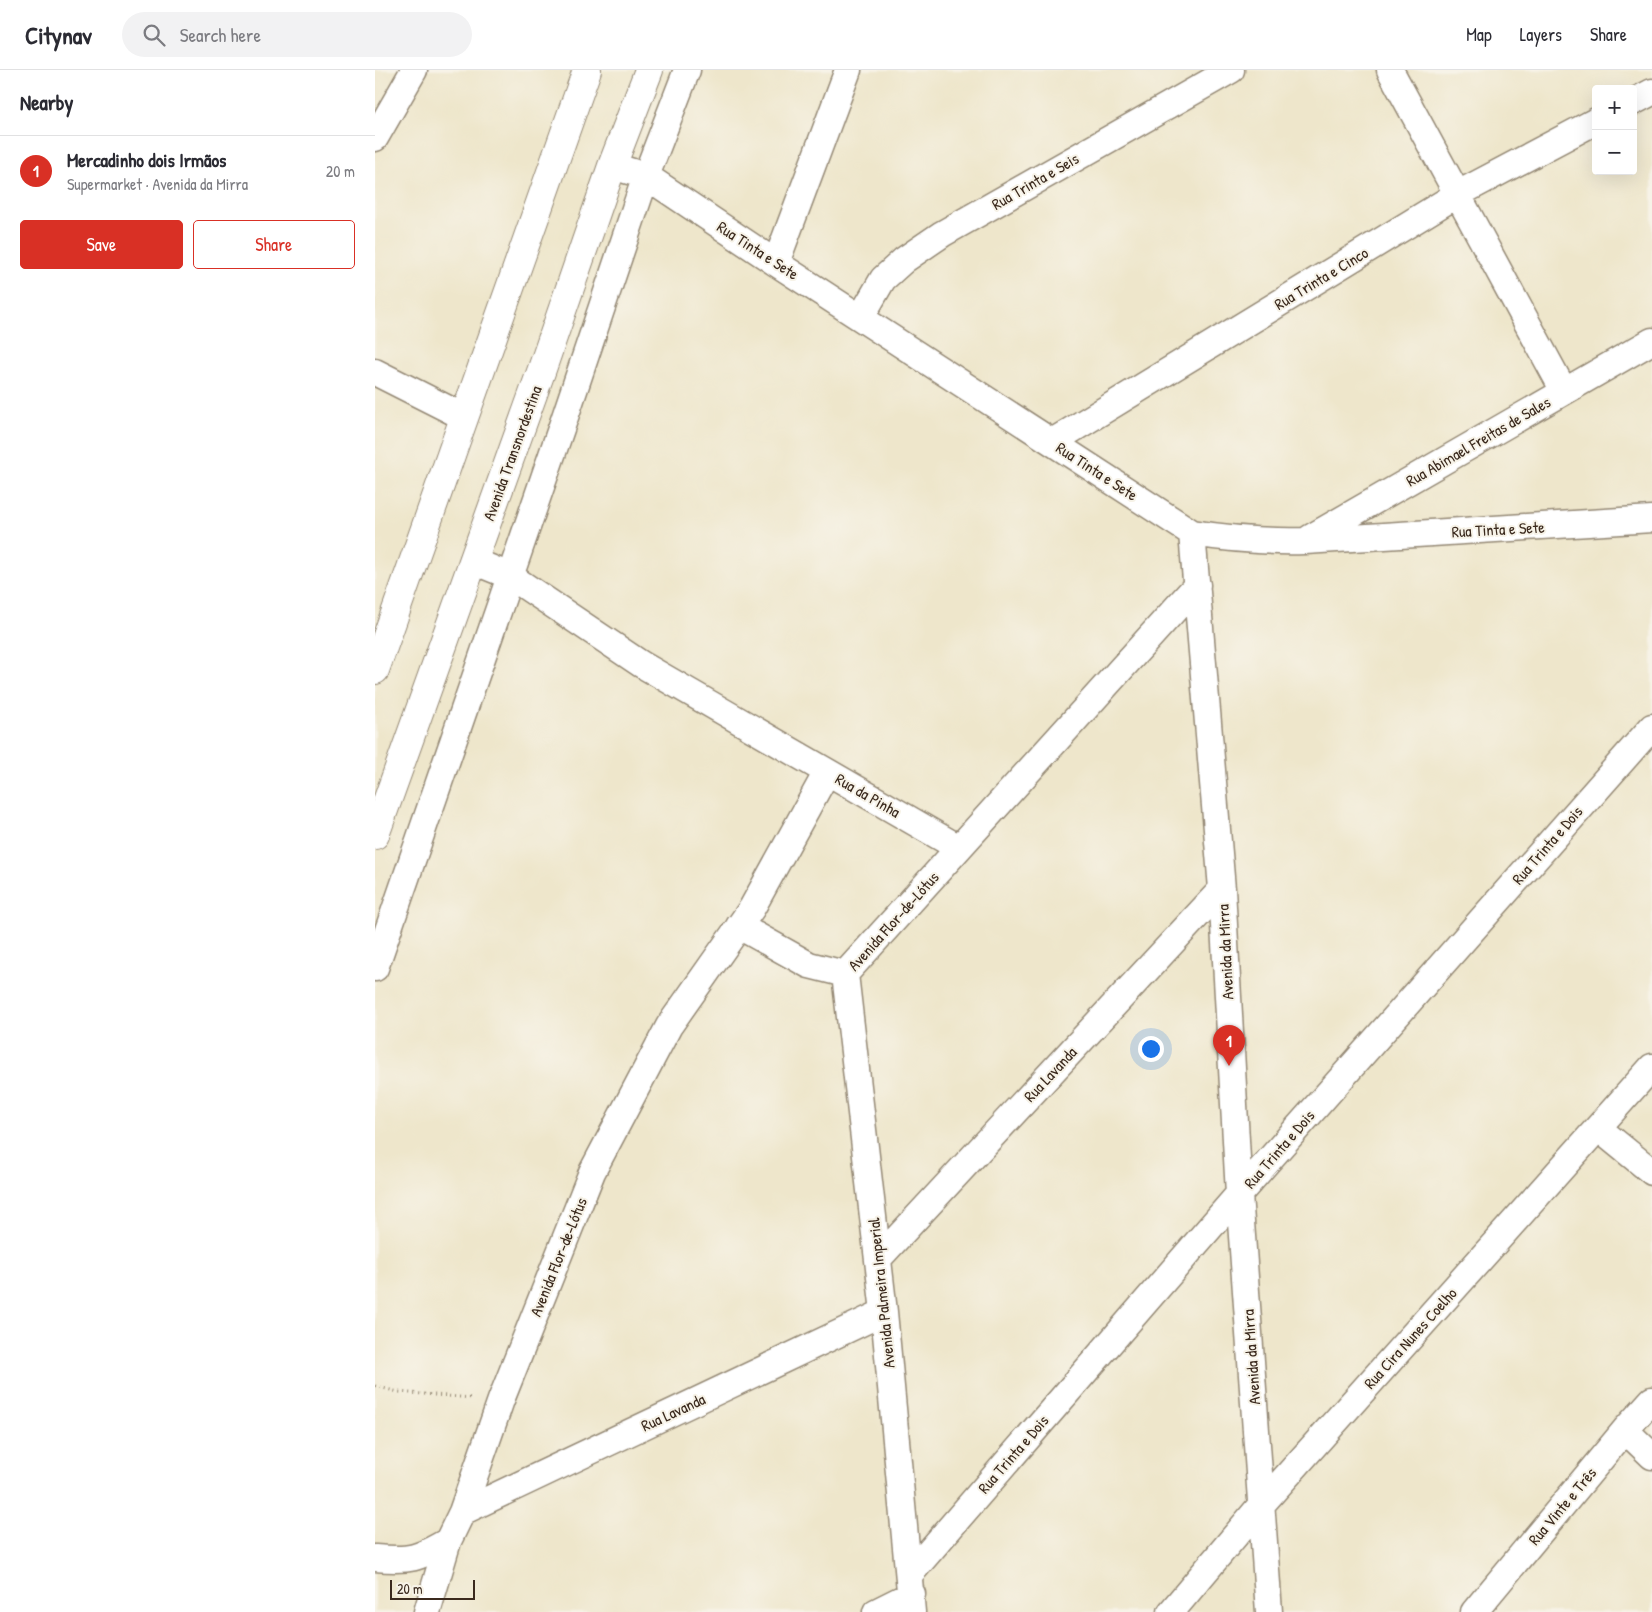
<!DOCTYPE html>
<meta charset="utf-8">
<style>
:root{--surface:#fff;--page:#f2f2f3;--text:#2b2b33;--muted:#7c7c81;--line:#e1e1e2;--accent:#d93025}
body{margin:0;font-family:"Patrick Hand",sans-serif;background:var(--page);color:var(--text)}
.controls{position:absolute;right:15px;top:15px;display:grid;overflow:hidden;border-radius:5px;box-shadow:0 5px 20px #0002}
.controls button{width:45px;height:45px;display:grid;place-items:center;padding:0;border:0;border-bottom:1px solid var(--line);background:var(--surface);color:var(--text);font:25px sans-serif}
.scale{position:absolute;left:15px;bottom:12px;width:85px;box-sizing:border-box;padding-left:5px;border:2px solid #3b2a1e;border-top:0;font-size:14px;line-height:18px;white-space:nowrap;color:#3b2a1e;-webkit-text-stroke:4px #f7f3e8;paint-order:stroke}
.you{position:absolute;left:775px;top:978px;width:18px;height:18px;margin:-12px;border:4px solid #fff;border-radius:50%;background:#1a73e8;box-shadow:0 0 0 8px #1a73e833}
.badge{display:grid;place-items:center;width:32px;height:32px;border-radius:50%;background:var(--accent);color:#fff;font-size:16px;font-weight:700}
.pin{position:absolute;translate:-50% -41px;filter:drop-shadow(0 1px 2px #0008)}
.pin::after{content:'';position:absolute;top:26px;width:18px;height:15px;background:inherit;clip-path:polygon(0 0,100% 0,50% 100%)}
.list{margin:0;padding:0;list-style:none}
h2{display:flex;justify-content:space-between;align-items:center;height:65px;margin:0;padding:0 20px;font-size:21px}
h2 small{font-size:16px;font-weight:400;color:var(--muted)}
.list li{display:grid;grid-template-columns:32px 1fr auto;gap:15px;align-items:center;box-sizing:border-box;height:70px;padding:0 20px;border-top:1px solid var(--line)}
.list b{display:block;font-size:19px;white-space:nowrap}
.list p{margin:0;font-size:16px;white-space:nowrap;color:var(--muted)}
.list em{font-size:16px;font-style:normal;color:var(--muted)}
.actions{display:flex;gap:10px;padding:15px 20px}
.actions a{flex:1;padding:11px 0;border:1px solid var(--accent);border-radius:5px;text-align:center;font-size:18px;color:var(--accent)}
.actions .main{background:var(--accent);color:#fff}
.icon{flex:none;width:28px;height:28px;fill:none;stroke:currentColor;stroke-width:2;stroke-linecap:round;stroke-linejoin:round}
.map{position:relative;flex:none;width:1277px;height:1542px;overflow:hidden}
header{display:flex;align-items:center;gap:30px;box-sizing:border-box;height:70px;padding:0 25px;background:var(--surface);border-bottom:1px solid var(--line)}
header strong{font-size:24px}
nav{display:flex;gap:28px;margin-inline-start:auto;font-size:18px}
.search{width:350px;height:45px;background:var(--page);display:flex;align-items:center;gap:12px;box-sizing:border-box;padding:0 18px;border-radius:28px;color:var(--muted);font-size:19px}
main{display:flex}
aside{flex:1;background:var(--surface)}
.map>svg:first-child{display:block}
</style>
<header>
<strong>Citynav</strong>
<div class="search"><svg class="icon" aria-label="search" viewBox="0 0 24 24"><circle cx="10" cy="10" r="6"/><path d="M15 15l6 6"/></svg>Search here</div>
<nav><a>Map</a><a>Layers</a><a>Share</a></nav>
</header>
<main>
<aside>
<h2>Nearby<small></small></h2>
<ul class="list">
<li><span class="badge">1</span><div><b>Mercadinho dois Irmãos</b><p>Supermarket · Avenida da Mirra</p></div><em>20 m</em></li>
</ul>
<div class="actions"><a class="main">Save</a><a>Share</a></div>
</aside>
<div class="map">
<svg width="1277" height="1542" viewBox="0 0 1277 1542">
<rect width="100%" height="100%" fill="#f7f3e8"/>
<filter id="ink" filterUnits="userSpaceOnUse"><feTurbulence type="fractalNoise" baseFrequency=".02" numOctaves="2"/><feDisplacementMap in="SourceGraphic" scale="10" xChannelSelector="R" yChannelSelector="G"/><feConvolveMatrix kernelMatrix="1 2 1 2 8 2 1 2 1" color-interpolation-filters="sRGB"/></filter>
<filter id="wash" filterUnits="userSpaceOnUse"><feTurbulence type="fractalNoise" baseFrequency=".0096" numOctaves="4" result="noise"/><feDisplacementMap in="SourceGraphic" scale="20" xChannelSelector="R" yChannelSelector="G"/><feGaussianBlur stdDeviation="1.12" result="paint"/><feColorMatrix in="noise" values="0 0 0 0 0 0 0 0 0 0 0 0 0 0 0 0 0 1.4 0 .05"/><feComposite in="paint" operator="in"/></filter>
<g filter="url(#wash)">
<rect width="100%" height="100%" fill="#eee6cb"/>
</g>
<g filter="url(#ink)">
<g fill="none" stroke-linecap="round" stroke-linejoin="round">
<g stroke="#948874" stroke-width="29">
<path id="street" d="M1015,0L1189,321
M1258,32L1277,22
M0,68L39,0
M237,96L271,106L401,193L817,463C855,469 892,472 930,471L1277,449
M401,193L473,0
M486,247L508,209L529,190L567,164L856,0
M0,302L89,347
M677,372L1083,124L1221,51
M817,463L847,819L864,1124L894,1542
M935,468L1277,271
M98,491L135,506L266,594L584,778
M364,856L434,895L470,904L822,515
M0,898L189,350L271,106L312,0
M470,904L509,1242L537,1542
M1223,1058L1277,1102
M503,1189L847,819
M1250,1360L1277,1386
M87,1442L509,1242
M0,1488C36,1491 42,1489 73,1471
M535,1504L864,1124L1277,657
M52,1542L73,1471L87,1442L126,1330L217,1102L294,956L377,838L452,702
M501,1542L537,1524
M796,1542L886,1435L1277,997
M1099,1542L1250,1360L1277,1330"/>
</g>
<g stroke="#948874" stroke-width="30">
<path id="primary" d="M0,600L212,0
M0,765L167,299L237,96L274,0"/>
</g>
<path stroke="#948874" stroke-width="3" stroke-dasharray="1 4" stroke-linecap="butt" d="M0,1316L23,1322L97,1328"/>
<use href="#street" stroke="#fff" stroke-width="26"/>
<use href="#primary" stroke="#fff" stroke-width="28"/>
</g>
</g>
<g text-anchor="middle" stroke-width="4" stroke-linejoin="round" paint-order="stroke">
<g font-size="16" fill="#3b2a1e" stroke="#f7f3e8">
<text transform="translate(660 111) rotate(-30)" y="6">Rua Trinta e Seis</text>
<text transform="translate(383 180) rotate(33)" y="6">Rua Tinta e Sete</text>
<text transform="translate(946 208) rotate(-31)" y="6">Rua Trinta e Cinco</text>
<text transform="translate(1103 371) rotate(-30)" y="6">Rua Abimael Freitas de Sales</text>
<text transform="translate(137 383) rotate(-70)" y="6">Avenida Transnordestina</text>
<text transform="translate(722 401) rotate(33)" y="6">Rua Tinta e Sete</text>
<text transform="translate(1123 459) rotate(-3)" y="6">Rua Tinta e Sete</text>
<text transform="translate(493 725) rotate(30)" y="6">Rua da Pinha</text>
<text transform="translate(1172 775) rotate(-49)" y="6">Rua Trinta e Dois</text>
<text transform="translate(518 851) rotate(-48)" y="6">Avenida Flor-de-Lótus</text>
<text transform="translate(850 882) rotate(-93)" y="6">Avenida da Mirra</text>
<text transform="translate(675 1004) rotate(-47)" y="6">Rua Lavanda</text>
<text transform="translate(904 1079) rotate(-49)" y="6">Rua Trinta e Dois</text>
<text transform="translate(183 1187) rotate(-68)" y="6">Avenida Flor-de-Lótus</text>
<text transform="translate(506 1223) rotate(-96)" y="6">Avenida Palmeira Imperial</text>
<text transform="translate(1035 1268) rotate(-48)" y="6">Rua Cira Nunes Coelho</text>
<text transform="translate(876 1287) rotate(-94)" y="6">Avenida da Mirra</text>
<text transform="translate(298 1342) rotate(-25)" y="6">Rua Lavanda</text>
<text transform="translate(638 1384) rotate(-49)" y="6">Rua Trinta e Dois</text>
<text transform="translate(1187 1436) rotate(-50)" y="6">Rua Vinte e Três</text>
</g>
</g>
</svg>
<div class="controls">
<button>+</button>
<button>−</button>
</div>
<div class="scale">20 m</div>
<div class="you"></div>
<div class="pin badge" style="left:854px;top:996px">1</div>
</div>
</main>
